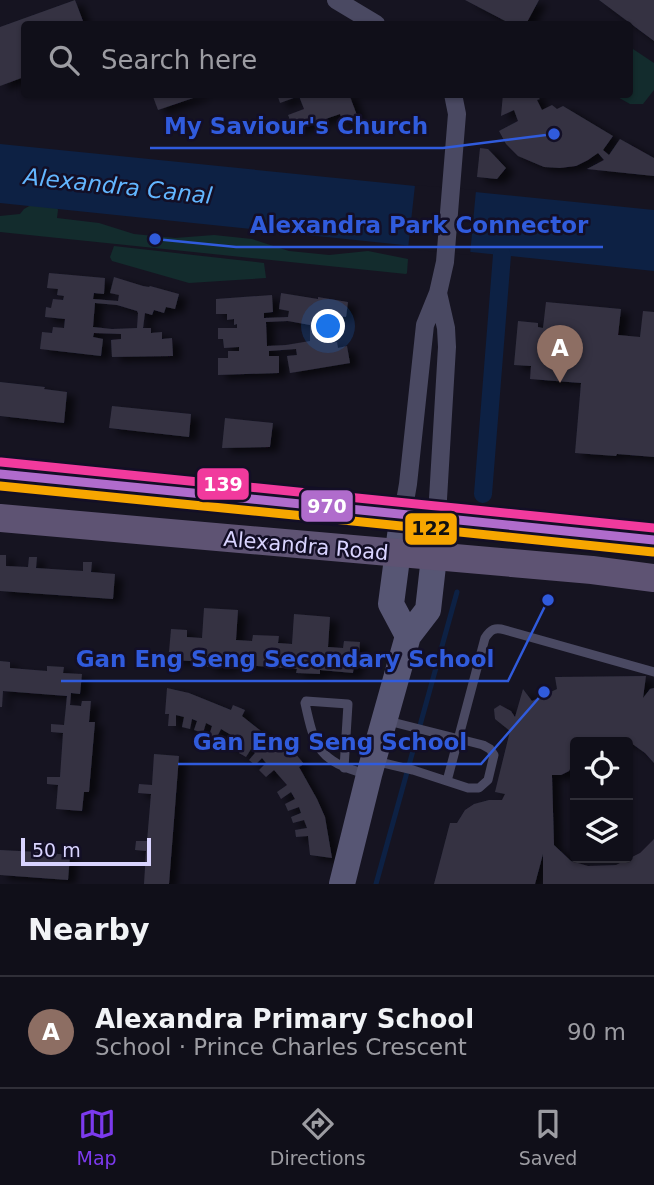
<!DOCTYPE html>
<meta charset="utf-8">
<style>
:root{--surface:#100f19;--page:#1e1d26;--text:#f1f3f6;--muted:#9c9ca2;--line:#302f38;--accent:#7c3aed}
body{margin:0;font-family:"DejaVu Sans",sans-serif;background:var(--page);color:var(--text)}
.controls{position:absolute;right:21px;bottom:21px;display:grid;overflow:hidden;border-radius:7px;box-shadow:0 2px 5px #0004}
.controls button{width:63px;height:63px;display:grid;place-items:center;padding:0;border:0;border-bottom:2px solid var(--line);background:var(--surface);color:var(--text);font:35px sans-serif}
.scale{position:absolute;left:21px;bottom:18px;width:130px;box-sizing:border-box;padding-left:7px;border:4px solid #d9d4ff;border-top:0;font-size:19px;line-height:24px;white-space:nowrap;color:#d9d4ff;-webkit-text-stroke:5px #130f26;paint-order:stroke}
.you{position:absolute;left:329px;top:327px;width:24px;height:24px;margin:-18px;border:5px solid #fff;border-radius:50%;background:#1a73e8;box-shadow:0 0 0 10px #1a73e833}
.badge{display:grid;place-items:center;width:46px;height:46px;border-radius:50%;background:var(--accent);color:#fff;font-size:23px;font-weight:700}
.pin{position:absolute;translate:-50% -58px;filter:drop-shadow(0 2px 4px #0008)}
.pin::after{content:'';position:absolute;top:37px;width:24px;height:21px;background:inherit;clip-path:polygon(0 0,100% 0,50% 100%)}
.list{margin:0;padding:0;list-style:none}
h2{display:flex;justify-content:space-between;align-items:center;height:91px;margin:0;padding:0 28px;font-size:30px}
h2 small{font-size:23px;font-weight:400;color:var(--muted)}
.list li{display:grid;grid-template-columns:46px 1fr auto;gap:21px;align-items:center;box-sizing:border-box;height:112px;padding:0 28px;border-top:2px solid var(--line)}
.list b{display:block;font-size:26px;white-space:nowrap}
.list p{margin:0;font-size:23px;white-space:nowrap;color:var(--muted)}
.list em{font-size:23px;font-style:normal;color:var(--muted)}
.icon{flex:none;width:38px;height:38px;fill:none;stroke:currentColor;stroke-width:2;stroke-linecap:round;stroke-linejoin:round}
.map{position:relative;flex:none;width:654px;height:884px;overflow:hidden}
.search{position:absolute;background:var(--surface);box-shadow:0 2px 5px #0004;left:21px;right:21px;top:21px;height:77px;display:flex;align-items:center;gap:18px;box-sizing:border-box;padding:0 24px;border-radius:7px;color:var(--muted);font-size:26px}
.sheet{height:203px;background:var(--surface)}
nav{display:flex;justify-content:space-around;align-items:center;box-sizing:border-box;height:98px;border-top:2px solid var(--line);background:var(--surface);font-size:19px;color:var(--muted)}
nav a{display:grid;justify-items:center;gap:4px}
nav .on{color:var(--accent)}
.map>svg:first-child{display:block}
</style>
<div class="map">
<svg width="654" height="884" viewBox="0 0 654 884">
<defs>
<filter id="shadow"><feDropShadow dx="8" dy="4.5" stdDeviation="3.5" flood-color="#0009"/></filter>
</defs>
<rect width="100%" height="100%" fill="#161421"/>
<path fill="#132c2d" d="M630,47L654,63V90L643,104H630L614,95L630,94Z
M33,204L56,205L58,210L57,218L99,223L134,234L175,238L214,235L252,239L289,251L329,255L368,251L408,259L407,273L406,274L0,232V216L20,214L24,209Z
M114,246L264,263L266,278L189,283L112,261L110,257Z"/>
<path fill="#0d2144" d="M0,144L654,210V271L0,203Z"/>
<path fill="#161421" d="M415,185L476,190L470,255L408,249Z"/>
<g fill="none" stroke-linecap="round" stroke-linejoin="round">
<path stroke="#0d2144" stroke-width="5" d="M376,884L457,592"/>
<path stroke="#0d2144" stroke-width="18" d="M483,494L502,255"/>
</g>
<path fill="#343243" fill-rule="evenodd" filter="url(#shadow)" d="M75,0L83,21L74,24H24V77L0,86V27Z
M465,0H539L526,24H511Z
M599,0H654V41Z
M152,94H202V95L158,110Z
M277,94H349L358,118L343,123L340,114L294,130L288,115L304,109L299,96L280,103Z
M503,94H534L540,99L537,100L542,110L552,105L557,109L563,106L613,136L603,150L609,155L620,139L654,158V176L587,169L604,160L598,153L588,160L576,166L560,168L544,167L518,156L506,144L499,131L518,121L514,110L501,116Z
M480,148L488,149L506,168L497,179L477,177Z
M49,273L105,278L104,294L94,293L93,299L118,301L119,295L110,293L114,277L143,286L149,287L150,286L179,294L175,309L166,307L164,313L154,310L152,315L145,313L143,328H151V333L162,332V339L172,338L173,356L112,357L111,340L121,339V334L94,333L93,337L103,339L101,356L40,349L42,332L52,333L53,327L64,328L65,319L45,317L46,307L51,308L53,299L63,300L64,296L57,295L58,289L47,288ZM95,303L117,305L137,311L138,313L137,328L112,329L93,327Z
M281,293L318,299V297L348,302L346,317L337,316L336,322L325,321L324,326L316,325L317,340L325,339V343L337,342L338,348L347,346L350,363L290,373L287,356L297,355L296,349L269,351V356H279V373L218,375V358H228V351H239V347L224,348L223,339H218V328H237V324L234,325V319L227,320V314H216V299L272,295L273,312L264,313V318L288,317L289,311L279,309ZM288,321L310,325V341L286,345L267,346L266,322Z
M546,302L621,309L618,335L640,337L643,311L654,312V457L617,454L616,456L575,453L581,383L530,379L531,366L514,365L518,321L538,323V327L543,328Z
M0,382L45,387L44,389L67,392L64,423L0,416Z
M112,406L191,414L189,437L109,428Z
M225,418L273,423L270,447L222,448Z
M0,555H6V566L28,567L29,557H37L36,568L83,571V562H92L91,572L115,574L113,599L0,591Z
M204,608L238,610L236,640L252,641L253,635L279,636L278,643L292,644L294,614L330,617L328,647L343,648L344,641L360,642L358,665H354L353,673L320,670V674L296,673L297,669L229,664L228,668L207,667V662L172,660L173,652H169L171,629L187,630V637L202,638Z
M0,661L10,662V668L47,671V666L64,667L63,673L82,674L80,694L71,693L70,705L81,706L82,701H91L89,722H95L89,792H84L82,811L56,809L58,785L47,784V777H60L63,733L51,732V724L64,725L67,696L3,691L2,707H0Z
M646,676L643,698L650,689L654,688V763L645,753L631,743L610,737H587L572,743L575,749V759L569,771L561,775H552L554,845L571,861L588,866L616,865L640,853L654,839V884H543V854L535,884H434L450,823H457L465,810L474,804L489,800H502L505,794L495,792L510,731L495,719L494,709L500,705L511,711L515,717L523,689L532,701L557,689L555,677Z
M167,688L189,693L231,710L233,705L245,710L242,716L261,731L290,756L295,753L304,764L299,767L317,799L325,817L332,858L310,855L308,836L296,837L295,830L307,828L304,820L293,823L291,817L301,813L299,807L288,811L285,804L295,799L291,792L281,799L277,792L287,785L274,770L266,777L259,770L266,763L262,758L255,765L249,760L255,753L251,749L246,757L239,753L244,744L239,741L234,749L226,744L231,735L221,729L216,739L209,736L212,726L206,723L203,733L194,730L197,721L192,719L190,729L182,727L184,717L176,715V726H168L169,714H165Z
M154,754L179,756L169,884H144L146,851L135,850L136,841H147L151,794L138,793L139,784L152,785Z
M39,842L47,843V853L70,855L68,880L0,875V850L39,852Z"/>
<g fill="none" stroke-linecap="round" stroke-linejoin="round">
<path stroke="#4a4962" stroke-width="9" d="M375,761L413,770L468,788H479L488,780L494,755L490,749L483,745L388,721
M344,768L348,704L306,701L305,703C315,749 319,761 366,774
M447,781L485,638C491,629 495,627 505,630L654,672"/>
<path stroke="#4a4962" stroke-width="18" d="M336,0L376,24
M403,513L408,484L425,325L438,293L445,262L457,114L453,94
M437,516L447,347L446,328L438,293"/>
<path stroke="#575674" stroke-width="26" d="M403,513L391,604L408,636
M342,884L369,775L408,636L428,610L434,557L437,516"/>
<path stroke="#5e5373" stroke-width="28" d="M0,474L275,502L463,519L654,540
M0,518L592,570L654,578"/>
<g stroke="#130f26" stroke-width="14">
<path id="bus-1" d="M0,474C218,496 436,516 654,540"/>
</g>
<g stroke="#130f26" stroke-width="14">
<path id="bus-2" d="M0,486C218,508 435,528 653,552"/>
</g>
<g stroke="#130f26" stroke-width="14">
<path id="bus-3" d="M1,462C219,484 437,504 654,528"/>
</g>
<use href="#bus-1" stroke="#b06ccc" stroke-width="9"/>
<use href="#bus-2" stroke="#f7a600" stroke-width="9"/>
<use href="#bus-3" stroke="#f13a9d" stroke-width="9"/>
</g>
<g text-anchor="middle" stroke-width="5" stroke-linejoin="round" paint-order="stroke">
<g font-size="21" fill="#d9d4ff" stroke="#130f26">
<text transform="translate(306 546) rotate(5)" y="7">Alexandra Road</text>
</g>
<g font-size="23" font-style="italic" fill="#62b6ff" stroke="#130f26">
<text transform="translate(118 186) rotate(6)" y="8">Alexandra Canal</text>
</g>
</g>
<path fill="none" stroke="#305bdc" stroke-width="2.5" d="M554 134L443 148H150M155 239L236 247H603M548 600L508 681H61M544 692L481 764H178"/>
<g fill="#305bdc" stroke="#130f26" stroke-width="2.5">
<circle cx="554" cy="134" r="7"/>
<circle cx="155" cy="239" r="7"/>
<circle cx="548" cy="600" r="7"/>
<circle cx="544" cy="692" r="7"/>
</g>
<g font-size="23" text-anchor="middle" font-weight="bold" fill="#305bdc" stroke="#130f26" stroke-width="5" stroke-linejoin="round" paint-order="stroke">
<text x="296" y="134">My Saviour's Church</text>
<text x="419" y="233">Alexandra Park Connector</text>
<text x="285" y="667">Gan Eng Seng Secondary School</text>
<text x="330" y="750">Gan Eng Seng School</text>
</g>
<g stroke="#130f26" stroke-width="2.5">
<rect x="196" y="467" width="54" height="34" rx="7" fill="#f13a9d"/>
<rect x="300" y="489" width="54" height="34" rx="7" fill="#b06ccc"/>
<rect x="404" y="512" width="54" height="34" rx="7" fill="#f7a600"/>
</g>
<g font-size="19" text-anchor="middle" font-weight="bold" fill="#fff">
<text x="223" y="491">139</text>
<text x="327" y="513">970</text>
</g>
<g font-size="19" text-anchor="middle" font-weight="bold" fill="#111">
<text x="431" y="535">122</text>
</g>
</svg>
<div class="controls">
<button><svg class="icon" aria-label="locate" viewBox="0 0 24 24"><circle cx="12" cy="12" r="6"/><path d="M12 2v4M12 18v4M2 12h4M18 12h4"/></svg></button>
<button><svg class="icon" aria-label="layers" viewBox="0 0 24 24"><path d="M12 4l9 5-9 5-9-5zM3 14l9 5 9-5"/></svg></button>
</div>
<div class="scale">50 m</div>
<div class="you"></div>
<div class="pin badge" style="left:560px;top:383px;background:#8d6e63">A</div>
<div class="search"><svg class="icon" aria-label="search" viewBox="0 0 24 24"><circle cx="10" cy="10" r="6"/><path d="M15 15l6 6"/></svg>Search here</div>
</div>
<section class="sheet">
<h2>Nearby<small></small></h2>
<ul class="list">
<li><span class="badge" style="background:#8d6e63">A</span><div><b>Alexandra Primary School</b><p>School · Prince Charles Crescent</p></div><em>90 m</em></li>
</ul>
</section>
<nav>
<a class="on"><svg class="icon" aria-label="map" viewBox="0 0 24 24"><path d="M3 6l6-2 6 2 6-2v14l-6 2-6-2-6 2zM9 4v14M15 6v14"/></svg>Map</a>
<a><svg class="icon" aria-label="directions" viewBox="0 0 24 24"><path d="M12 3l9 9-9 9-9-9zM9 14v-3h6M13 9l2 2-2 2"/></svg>Directions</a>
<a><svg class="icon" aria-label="saved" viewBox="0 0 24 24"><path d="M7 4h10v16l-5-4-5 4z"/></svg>Saved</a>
</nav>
